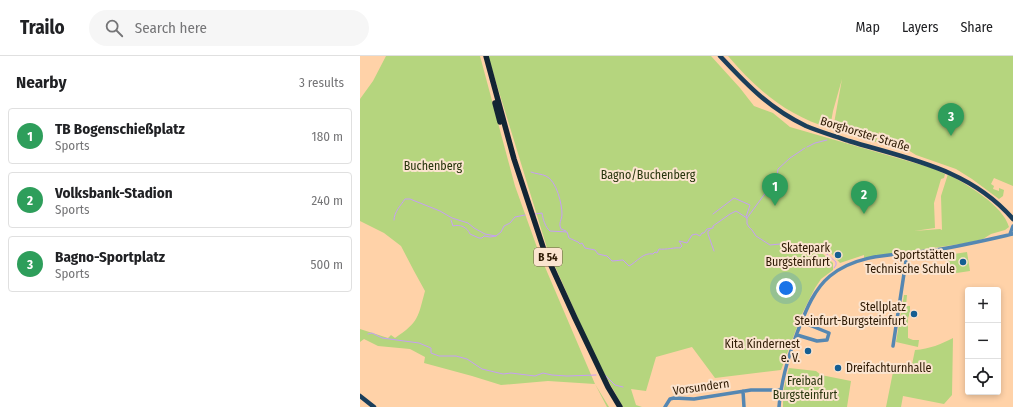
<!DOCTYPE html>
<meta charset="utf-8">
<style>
:root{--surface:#fff;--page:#f6f6f6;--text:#202124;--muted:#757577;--line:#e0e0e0;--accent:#2563eb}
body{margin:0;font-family:"Fira Sans Condensed",sans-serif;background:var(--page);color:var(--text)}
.controls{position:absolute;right:12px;bottom:12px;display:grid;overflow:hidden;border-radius:4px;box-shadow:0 2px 6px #0003}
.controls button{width:36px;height:36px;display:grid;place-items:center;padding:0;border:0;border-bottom:1px solid var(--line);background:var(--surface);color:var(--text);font:20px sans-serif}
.you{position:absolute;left:426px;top:232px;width:14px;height:14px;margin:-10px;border:3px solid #fff;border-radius:50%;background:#1a73e8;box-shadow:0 0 0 6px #1a73e833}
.badge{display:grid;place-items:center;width:26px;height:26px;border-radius:50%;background:var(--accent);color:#fff;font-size:13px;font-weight:700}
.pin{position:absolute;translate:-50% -33px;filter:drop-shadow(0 1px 2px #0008)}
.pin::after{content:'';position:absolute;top:21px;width:14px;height:12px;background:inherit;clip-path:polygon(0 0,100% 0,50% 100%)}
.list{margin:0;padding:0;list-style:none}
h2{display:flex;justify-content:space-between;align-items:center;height:52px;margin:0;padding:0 16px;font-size:17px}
h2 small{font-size:13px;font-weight:400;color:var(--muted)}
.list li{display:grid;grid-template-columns:26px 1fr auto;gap:12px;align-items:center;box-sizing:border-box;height:56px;margin:0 8px 8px;padding:0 8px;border:1px solid var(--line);border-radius:4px}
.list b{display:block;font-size:15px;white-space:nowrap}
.list p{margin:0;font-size:13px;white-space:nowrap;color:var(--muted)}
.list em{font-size:13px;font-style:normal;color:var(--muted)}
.icon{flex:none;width:22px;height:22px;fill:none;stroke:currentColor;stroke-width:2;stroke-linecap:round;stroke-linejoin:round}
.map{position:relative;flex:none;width:653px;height:351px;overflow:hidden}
header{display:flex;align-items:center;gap:24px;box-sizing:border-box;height:56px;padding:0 20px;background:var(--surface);border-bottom:1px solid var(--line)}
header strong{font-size:19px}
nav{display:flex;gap:22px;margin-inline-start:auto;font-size:14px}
.search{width:280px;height:36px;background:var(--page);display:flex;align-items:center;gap:10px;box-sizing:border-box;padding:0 14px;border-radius:22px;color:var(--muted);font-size:15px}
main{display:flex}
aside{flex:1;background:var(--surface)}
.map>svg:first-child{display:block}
</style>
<header>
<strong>Trailo</strong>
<div class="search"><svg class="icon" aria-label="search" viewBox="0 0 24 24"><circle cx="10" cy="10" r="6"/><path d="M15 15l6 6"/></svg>Search here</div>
<nav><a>Map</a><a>Layers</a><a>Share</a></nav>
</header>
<main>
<aside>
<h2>Nearby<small>3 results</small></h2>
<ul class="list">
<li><span class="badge" style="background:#2e9e5b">1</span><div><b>TB Bogenschießplatz</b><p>Sports</p></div><em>180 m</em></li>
<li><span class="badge" style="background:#2e9e5b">2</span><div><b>Volksbank-Stadion</b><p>Sports</p></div><em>240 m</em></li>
<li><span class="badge" style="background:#2e9e5b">3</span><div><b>Bagno-Sportplatz</b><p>Sports</p></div><em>500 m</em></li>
</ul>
</aside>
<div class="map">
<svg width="653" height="351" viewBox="0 0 653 351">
<rect width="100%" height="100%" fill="#ffd2a8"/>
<path fill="#b5d57e" d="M26,0H120L155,130L179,197L235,328L249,351H247L235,328L188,325L141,329L112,320L64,307L65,301L50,293L18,290L4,283L0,286V273L28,282L31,279L35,282C59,266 58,261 65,235L54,215L41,190L24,177L0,165V43L13,25Z
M128,0H351L380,32L394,50L413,57L430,71L572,112L585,118L584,122L581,123L574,147L575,172L554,175L580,173L582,174L581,140L588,118C607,129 643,149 649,171L645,174L631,178L623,183L607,187L504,202V199L480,207L470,196L464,192L463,189L454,190L443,195V198C449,200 454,194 460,196C464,198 469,204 473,207V214L461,223L455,232L441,260L421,314L355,322L332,291L296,301L286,335L271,333L276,349L282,351H263L235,301L187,192Z
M368,0H653V130L634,122L631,128L634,130L633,133L639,135V132L644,134L643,140L639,143L612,123L596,113L556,99L519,76L516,86L473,73L482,23L473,55L470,72C427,60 396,33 368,0Z
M607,196L610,215L590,218L587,199Z
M544,239H547L546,250H550V257L548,262V282L553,284H559L558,291L536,286Z
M593,282L592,339L584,348L543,340L541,351H526L533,316L550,318L555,294C570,293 581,288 593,282Z
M429,312L456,315L461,319L491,325L487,351H423V336Z"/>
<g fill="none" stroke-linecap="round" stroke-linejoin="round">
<path stroke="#c79ef5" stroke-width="1" d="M447,91L455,87L467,84
M171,116C176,118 182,118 186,120C197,125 202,149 202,158C202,164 198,167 201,173L206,175
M417,121L418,113L430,102L445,92
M175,158L182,157C183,163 185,171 190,175L207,176L209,182L218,186L220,188L222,187L225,192L235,194L238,198L247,200L252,205L263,204L269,210C277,206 283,196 293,198L295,196L297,197L299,193C306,194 316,191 320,192L322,190L319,185L327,187L332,179L336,178L340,180L342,177H344L347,173L353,172V170L370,158L376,155L387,162V168L389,171L392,174L396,180L410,189L430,187L448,196L461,193L476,206V209L474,212
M353,158L374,142L390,149L386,161
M387,162L415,124
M34,164C34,156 41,149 45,143H50L80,155L92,162L108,167L114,172L125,178L136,180L141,176L144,170L150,167L155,161L165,159
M91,164L93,170C100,168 107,171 110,178L119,182H122L124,180L130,181L136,180
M350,174L348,175V178L354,195
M8,278L12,277L22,282L59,287L71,292V297L79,300H96L107,303L122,313L143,318L151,317L175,320L183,317L192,319L207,320L236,319
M245,319L255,329L263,331"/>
<path stroke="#5587b2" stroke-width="3.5" d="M650,178L653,170
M437,279L457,285L467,284L469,277L442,266
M533,290L547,198
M383,335L384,351
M305,351L310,343L314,342L334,343L391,334H420
M419,351C421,325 428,301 437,277C445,257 453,234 470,220C499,196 541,199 575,194C602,190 627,184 653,178"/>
<path stroke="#1b3e5a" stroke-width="4.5" d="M360,0C388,30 409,52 446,70C460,76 475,80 489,85C549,103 610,113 653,163
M0,340L14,351"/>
<path stroke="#132534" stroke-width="5.5" d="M126,0L154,103L184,194L215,262L248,331L260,351
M135,47L140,66"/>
</g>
<g fill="#155e92" stroke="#fbe4cf" stroke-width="1.5">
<circle cx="478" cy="199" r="4"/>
<circle cx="603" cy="206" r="4"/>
<circle cx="554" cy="258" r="4"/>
<circle cx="448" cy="295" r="4"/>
<circle cx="478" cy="312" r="4"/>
</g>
<g text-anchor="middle" stroke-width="4" stroke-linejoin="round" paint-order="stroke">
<rect fill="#fbe4cf" stroke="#6c5741" stroke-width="1" x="174" y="192" width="28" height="18" rx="3"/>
<g font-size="11" font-weight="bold" fill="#2e1a04">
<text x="188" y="205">B 54</text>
</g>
<g font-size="12" fill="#2e1a04" stroke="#fbe4cf">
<text transform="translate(505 78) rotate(17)" y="4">Borghorster Straße</text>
<text transform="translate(341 331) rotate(-8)" y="4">Vorsundern</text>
</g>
<g font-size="12" fill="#28350d" stroke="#fbe4cf">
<text x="73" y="114">Buchenberg</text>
<text x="288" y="123">Bagno/Buchenberg</text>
<text x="445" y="329">Freibad<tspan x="445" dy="14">Burgsteinfurt</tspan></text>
</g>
<g font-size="12" fill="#2e1a04" stroke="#fbe4cf" text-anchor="end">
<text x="470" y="196">Skatepark<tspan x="470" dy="14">Burgsteinfurt</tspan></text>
<text x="595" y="203">Sportstätten<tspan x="595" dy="14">Technische Schule</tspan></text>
<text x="546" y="255">Stellplatz<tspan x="546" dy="14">Steinfurt-Burgsteinfurt</tspan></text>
<text x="440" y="292">Kita Kindernest<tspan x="440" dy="14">e. V.</tspan></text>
<text x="486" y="316" text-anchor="start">Dreifachturnhalle</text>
</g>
</g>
</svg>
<div class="controls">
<button>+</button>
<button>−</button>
<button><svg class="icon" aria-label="locate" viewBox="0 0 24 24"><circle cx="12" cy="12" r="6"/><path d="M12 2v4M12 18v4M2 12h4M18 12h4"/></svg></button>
</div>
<div class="you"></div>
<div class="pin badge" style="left:415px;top:150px;background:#2e9e5b">1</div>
<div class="pin badge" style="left:504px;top:158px;background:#2e9e5b">2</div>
<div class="pin badge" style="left:591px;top:80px;background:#2e9e5b">3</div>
</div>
</main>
